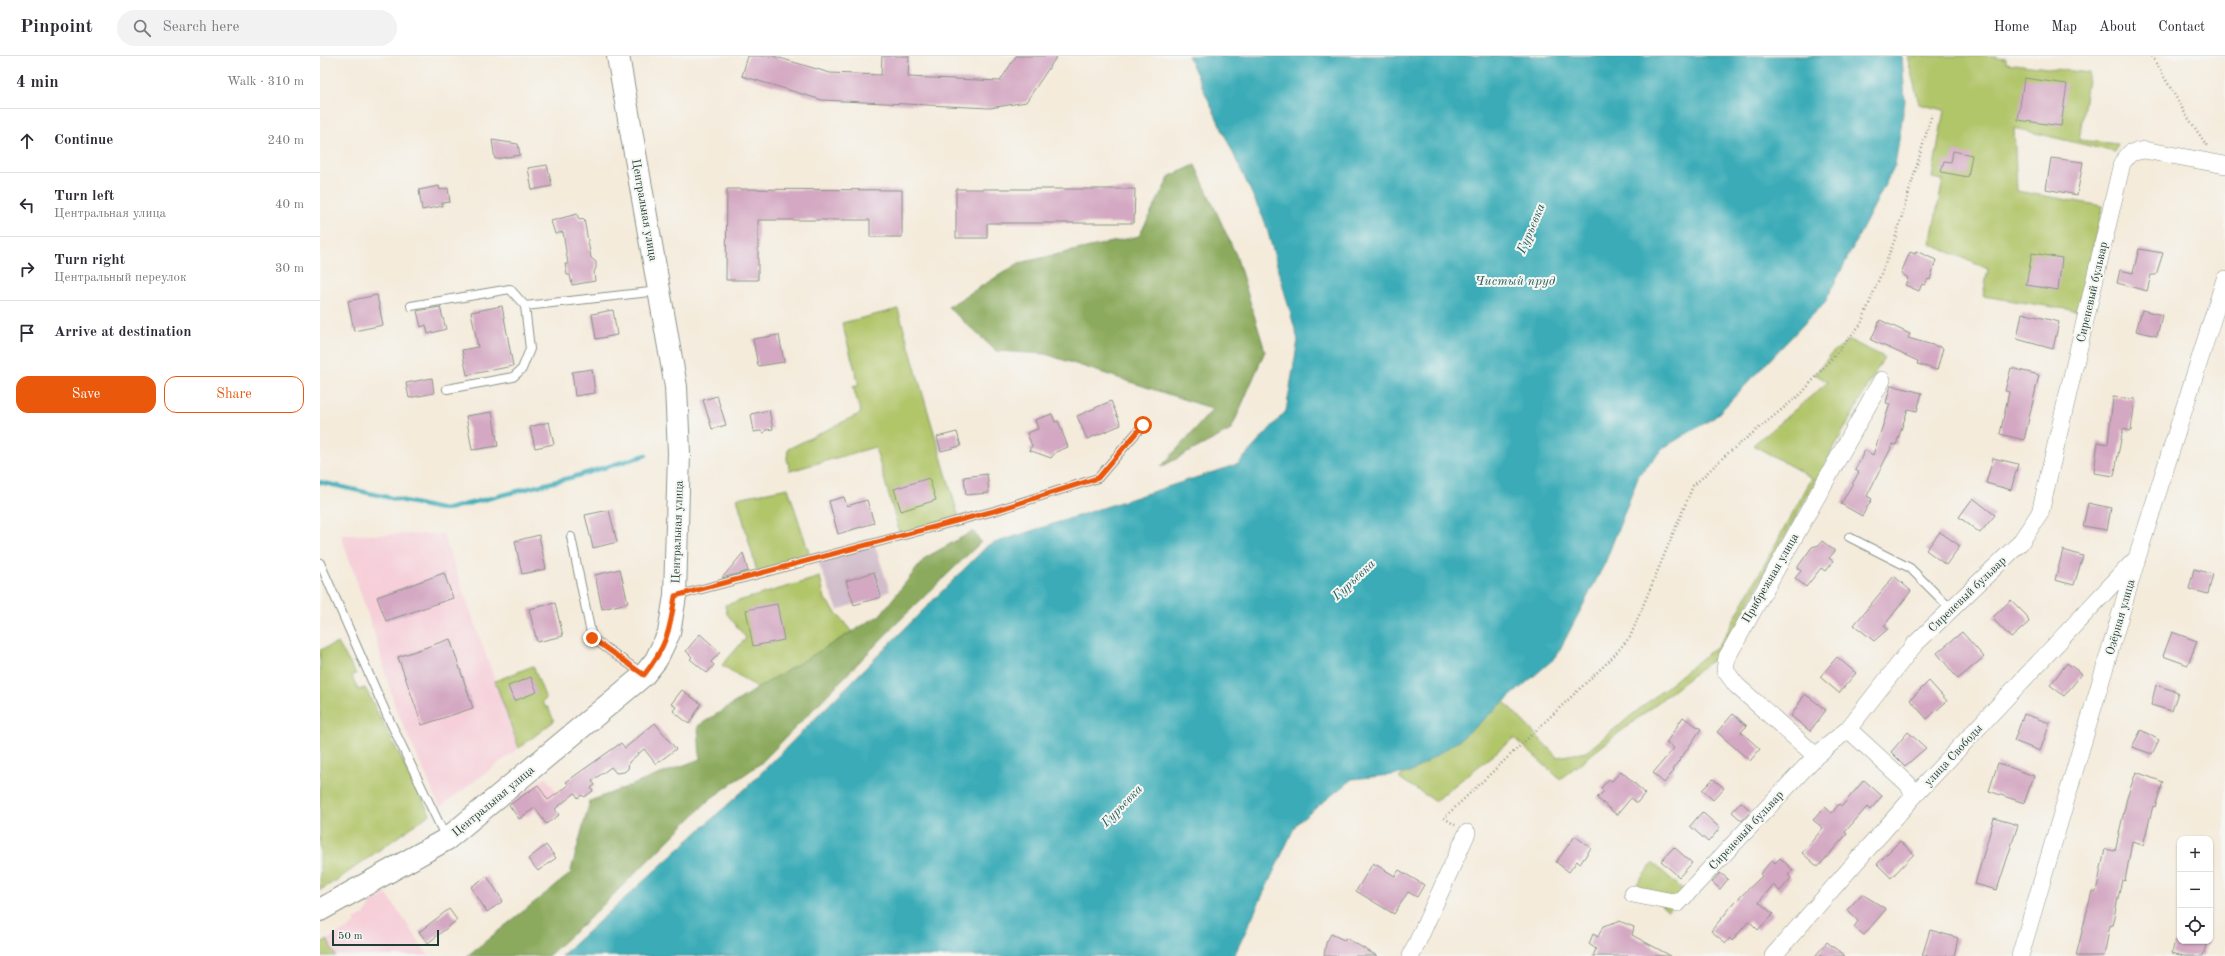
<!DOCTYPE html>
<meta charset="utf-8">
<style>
:root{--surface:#fff;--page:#f2f2f3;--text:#2b2b33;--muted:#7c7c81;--line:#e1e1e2;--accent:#ea580c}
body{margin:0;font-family:"Old Standard TT",serif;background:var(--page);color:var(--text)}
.controls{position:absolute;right:12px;bottom:12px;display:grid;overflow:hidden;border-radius:8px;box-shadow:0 1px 3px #0004}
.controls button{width:36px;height:36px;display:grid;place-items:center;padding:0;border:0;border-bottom:1px solid var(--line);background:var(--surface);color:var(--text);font:20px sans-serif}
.scale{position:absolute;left:12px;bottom:10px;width:107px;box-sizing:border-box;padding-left:4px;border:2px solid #1f3d34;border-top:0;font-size:11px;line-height:14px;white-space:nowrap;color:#1f3d34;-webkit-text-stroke:3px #f6f6f2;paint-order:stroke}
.stop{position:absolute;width:12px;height:12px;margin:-9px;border:3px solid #ea580c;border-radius:50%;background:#fff}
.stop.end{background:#ea580c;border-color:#fff;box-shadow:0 1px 4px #0008}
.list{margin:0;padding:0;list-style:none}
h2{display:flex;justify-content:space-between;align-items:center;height:52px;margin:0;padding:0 16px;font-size:17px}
h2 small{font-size:13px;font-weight:400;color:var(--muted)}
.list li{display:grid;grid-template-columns:26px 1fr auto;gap:12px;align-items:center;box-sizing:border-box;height:64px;padding:0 16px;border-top:1px solid var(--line)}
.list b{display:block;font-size:15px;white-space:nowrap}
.list p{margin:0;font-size:13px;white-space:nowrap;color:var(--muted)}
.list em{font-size:13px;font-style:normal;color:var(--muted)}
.actions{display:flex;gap:8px;padding:12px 16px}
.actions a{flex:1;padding:9px 0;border:1px solid var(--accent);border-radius:12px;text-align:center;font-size:14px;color:var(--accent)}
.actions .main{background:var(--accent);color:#fff}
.icon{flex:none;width:22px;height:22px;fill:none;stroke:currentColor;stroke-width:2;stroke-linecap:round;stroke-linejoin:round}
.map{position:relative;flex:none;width:1905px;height:900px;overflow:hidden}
header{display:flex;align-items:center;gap:24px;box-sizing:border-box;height:56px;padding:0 20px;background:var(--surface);border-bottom:1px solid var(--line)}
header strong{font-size:19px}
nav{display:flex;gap:22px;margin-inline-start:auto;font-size:14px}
.search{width:280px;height:36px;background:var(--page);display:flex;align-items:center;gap:10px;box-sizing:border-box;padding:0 14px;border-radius:22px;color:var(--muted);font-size:15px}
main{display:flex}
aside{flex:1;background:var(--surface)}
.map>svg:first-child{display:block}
</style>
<header>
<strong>Pinpoint</strong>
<div class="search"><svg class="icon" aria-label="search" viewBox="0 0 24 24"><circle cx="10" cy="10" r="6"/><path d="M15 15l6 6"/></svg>Search here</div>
<nav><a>Home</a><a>Map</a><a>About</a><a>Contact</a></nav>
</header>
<main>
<aside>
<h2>4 min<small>Walk · 310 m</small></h2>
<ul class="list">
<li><svg class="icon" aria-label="ahead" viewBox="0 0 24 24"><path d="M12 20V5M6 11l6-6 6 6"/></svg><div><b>Continue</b></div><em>240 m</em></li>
<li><svg class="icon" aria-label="left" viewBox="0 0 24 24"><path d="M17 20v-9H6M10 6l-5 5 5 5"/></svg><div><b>Turn left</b><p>Центральная улица</p></div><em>40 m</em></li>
<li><svg class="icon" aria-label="right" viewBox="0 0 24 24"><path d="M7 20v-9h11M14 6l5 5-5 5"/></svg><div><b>Turn right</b><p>Центральный переулок</p></div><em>30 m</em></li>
<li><svg class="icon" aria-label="arrive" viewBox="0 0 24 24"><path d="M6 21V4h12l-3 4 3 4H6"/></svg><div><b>Arrive at destination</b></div></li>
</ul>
<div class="actions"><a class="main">Save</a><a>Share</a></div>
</aside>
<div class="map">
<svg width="1905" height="900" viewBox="0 0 1905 900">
<rect width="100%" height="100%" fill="#f6f6f2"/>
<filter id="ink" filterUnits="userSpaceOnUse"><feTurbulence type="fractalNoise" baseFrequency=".025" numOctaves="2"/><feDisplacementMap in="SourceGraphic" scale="8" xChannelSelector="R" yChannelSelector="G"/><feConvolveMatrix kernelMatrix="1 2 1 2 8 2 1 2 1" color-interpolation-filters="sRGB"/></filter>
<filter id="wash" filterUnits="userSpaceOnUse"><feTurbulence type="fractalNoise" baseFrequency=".012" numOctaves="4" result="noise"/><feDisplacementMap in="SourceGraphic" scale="16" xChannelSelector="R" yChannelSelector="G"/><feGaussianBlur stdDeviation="0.9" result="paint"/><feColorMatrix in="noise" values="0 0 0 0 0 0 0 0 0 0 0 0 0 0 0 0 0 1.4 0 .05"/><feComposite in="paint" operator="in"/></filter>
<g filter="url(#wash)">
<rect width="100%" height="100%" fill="#f4ebdb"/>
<path fill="#f6cfd9" d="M123,478L199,692L120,751L75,651L55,580L21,479Z
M226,721L239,739L207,761L195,744Z
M66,837L109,900H16L7,884L35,868L34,864L44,859L52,847Z"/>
<path fill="#d1bdcb" d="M554,487L570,535L518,554L498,506Z"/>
<path fill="#b1c569" stroke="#68814e" d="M1587,0H1677V2L1686,3V7L1769,17L1759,84L1798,88L1795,96L1694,72L1697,135L1783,150L1758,255L1663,240L1668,213L1610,188L1623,124L1612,122L1624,54L1599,48Z
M578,253L639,462L580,478L555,391L470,415L467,403L468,393L541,357L533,331L539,329L522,267Z
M1529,284L1564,301L1401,597L1240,723L1194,682L1115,745L1079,722L1138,675L1178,639L1237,701L1266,696L1401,587L1492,422L1433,389L1508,326L1495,318L1512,297Z
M468,432L491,503L438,519L417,442Z
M500,521L505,543L540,586L441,634L402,609L426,582L407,558L405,549Z
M18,587L36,618L32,620L38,634L45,632L110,758L17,824L0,834V594Z
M213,610L226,643L222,646L227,652L228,651L234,665L199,692L175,625Z
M1333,807L1367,837L1348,855L1317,828Z
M7,884L16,900H0V887Z"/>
<path fill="#8caa5d" stroke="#567448" d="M875,109L916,199L945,295L911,374L841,411L893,353L725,298L676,295L628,251L699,207L819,180L850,120Z
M653,475L661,486L577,567L441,707L390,743L271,861L228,900H147L250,818L270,745L380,703L378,670L436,633L560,559L605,502Z"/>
<path fill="#3bacb7" stroke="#2d7476" d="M868,0H1582L1585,45L1575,109L1505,246L1395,361L1343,392L1319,419L1285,507L1236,601L1141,683L1090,717L1032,723L976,768L914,900H241L426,732L668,489L918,408L966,355L978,284L945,166Z"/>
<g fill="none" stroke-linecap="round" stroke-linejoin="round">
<path stroke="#3bacb7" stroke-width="4.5" d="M0,426L124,454L253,421L326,399"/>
</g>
<g id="blocks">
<path fill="#d4a8c2" d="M428,0H453L510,17L561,19L562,0H589L588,21L680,25L696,0H737L706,46L670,52L502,44L422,20Z
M1704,22L1747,28L1741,70L1698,64Z
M172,84L198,88L200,99L175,103Z
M1633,95L1652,99L1648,121L1621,116L1624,105L1631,106Z
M1731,102L1763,106L1757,139L1726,133Z
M227,109L232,130L212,134L208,112Z
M119,130L120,134L128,132L130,146L122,147L123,150L102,154L99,134Z
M407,133L582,134V181H550V164H438V224H406Z
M636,133H815L814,167H667V182H636Z
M257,158L259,164L264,163L271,202L276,206V212L274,216L275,225L252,229L250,219H247L245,208H248L243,176L235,178L231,165Z
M1819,193L1843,197L1836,219H1831L1827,235L1797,227L1800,214L1813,217Z
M1596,195L1616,204L1610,224L1608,223L1605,229L1602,228L1599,235L1585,229L1588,222L1581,217L1590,196L1595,198Z
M1712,197L1742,202L1738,234L1706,229Z
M57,239L63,269L34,275L28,245Z
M182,250L193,310L147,319L142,294L158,291L151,256Z
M120,251L126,273L108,278L106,269L101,271L97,255Z
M293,254L297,279L276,283L272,258Z
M1822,254L1842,259L1837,280L1816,275Z
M1702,257L1739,266L1733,293L1697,283Z
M1560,264L1590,278L1588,282L1623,292L1617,314L1597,308L1598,305L1551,284Z
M459,279L464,306L438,310L433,283Z
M1691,312L1719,319L1704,384L1680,378L1689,336L1685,335Z
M272,313L275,337L255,340L252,316Z
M112,322L114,337L89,342L86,327Z
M1571,329L1602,337L1597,355L1588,353L1576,389L1573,388L1547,440L1552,443L1542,460L1521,448L1539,416L1535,414L1545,394L1553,399L1570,348L1566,347Z
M397,340L406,369L392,373L383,344Z
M1793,341L1815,343L1811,375L1803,373L1794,420L1774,417L1778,386L1788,388Z
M791,345L801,369L767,383L757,360Z
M449,354L453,373L446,374L444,377L440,375L434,376L431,358Z
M172,356L178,390L152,394L146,360Z
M732,358L735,366L738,365L748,391L736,396L731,402L709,394L712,390L707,377L718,373L715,364Z
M229,366L234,388L215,392L210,371Z
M637,376L641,390L621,395L617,381Z
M1673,402L1698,408L1691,434L1666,427Z
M667,418L669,437L646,439L644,421Z
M609,422L616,444L581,455L574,433Z
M524,441L527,450L547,444L554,467L518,478L509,445Z
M1653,442L1675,459L1660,477L1639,461Z
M1768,447L1791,452L1787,474L1763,470Z
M289,454L297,486L273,492L265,459Z
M1620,476L1640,490L1626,509L1606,494Z
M219,479L226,513L202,518L195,485Z
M1502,485L1515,495L1509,502L1513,505L1505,515L1501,512L1486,531L1475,522L1481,515L1477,512L1492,491L1499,489Z
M1743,494L1763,500L1754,529L1735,524Z
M423,497L428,515L402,522Z
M300,513L308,547L282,553L275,519Z
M1874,513L1893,518L1888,538L1869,533Z
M554,516L561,541L534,549L526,525Z
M124,517L133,542L66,565L57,541Z
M1574,520L1591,535L1564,570L1568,573L1554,585L1534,569Z
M1691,544L1706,559L1709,566L1691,582L1672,562Z
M235,547L243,580L217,586L209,553Z
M457,548L464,584L433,590L426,554Z
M1642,576L1664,601L1638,623L1617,597Z
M1852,576L1877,585L1868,609L1843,600Z
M380,578L400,596L391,606L394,609L387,617L370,603L372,601L366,595Z
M130,583L153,652L102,669L78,601Z
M1517,601L1536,617L1519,637L1500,621Z
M1747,607L1762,618L1744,640L1730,629Z
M211,621L217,636L194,645L188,630Z
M1609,625L1627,645L1607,663L1590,644Z
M1836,629L1858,636L1852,655L1831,649Z
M362,634L381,648L369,668L353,655L356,651L351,648Z
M1485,638L1506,654L1490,675L1471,660Z
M1413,658L1427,670L1421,676L1440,693L1430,705L1397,676Z
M1704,658L1730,667L1720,695L1694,685Z
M1363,661L1381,673L1353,714L1354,715L1344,727L1333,717L1354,692L1346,687Z
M335,667L356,693L336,708L324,693L309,706L308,713L304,716L296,717L291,711L272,725L275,729L271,732L273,735L264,741L262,739L258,742L255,737L235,753L239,759L226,768L215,752L199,763L189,749L218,729L228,744L249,729L246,726L301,687L305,692Z
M1821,674L1839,684L1832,698L1812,691Z
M1588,676L1606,692L1585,710L1571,696Z
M1678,707L1714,720L1704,747L1669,735Z
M1301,715L1325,737L1317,747L1311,742L1297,759L1277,742L1284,735L1281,732L1289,723L1292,725Z
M1816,716L1843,726L1835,751L1833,750L1823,789L1812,786L1805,825L1802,824L1792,870L1790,869L1784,900H1756L1772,835L1776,836L1785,793L1795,795L1807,742Z
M1393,723L1404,732L1393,744L1382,734Z
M1544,724L1562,740L1550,754L1547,751L1525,776L1527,778L1498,811L1482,797L1503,772L1493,764L1505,751L1512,757L1519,748L1522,750Z
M1421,746L1431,755L1422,765L1412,756Z
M1382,756L1400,772L1388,786L1370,770Z
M1674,762L1698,769L1677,834L1655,828Z
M1255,780L1271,792L1260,808L1257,805L1249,816L1236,806Z
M1580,785L1594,798L1571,822L1557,808Z
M226,789L236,802L218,815L208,803Z
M1354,791L1372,807L1359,821L1341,805Z
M1460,802L1473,814L1468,819L1471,822L1460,835L1453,829L1439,846L1453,858L1438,874L1429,865L1412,885L1410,882L1406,887L1391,875L1415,846L1442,820L1440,818L1452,804L1455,807Z
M1053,807L1075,820L1079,814L1104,829L1097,841L1088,836L1074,858L1036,835Z
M1400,817L1408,823L1400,833L1392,826Z
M167,820L183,845L167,856L151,831Z
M1542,838L1566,853L1544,879L1534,871L1538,865L1527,854Z
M129,853L137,864L108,887L99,876Z
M1299,865L1314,871L1312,879L1351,900H1273L1276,893L1269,888L1273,878L1278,881L1283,870Z
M1610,874L1638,882L1634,900H1602Z
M1011,878L1024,884L1026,882L1057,900H1004L1006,887Z
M1855,885H1887L1883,900H1864L1852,897Z
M1507,886L1525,900H1495Z"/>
</g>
</g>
<g filter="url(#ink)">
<use href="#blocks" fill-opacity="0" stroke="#8a9488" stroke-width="1"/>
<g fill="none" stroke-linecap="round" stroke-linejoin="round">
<g stroke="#8a9488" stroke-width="10">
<path id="service" d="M91,250L190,233L205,250L339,235
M127,333L193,321L202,313L210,293L205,250
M251,481L272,582L323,618
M1529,481L1590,512L1631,553
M0,507L66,657L126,782
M356,540L674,455L778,422L823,369"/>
</g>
<g stroke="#8a9488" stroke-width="18">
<path id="minor" d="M1528,673L1588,728L1594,740
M1496,700L1416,629L1405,614L1407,601L1562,324
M1313,838L1358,847L1496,700L1528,673L1594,589L1700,487L1720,457L1802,107L1810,97L1824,94L1905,109
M1091,900L1147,777
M1453,900L1594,740L1814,505
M1700,900L1817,502L1905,223"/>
</g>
<g stroke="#8a9488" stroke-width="24">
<path id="secondary" d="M0,854L127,783L324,619L336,604L349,577L355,540L359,397L356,331L298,0"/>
</g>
<path stroke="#8a9488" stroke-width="2.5" stroke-dasharray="1 3" stroke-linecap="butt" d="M1832,0L1865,57L1887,90
M1135,769L1124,762L1289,605L1310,581L1373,430L1407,398L1482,337L1541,268L1575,183L1612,58"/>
<use href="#service" stroke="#fff" stroke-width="8"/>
<use href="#minor" stroke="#fff" stroke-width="17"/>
<use href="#secondary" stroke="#fff" stroke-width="22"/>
</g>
</g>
<g fill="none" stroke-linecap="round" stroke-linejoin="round" filter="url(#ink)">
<path stroke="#ea580c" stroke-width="5" d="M272,582L324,619C346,591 350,575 355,540L674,455L778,422L823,369"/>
</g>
<g text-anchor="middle" stroke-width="4" stroke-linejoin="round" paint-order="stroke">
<g font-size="12" fill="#1f3d34" stroke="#f6f6f2">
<text transform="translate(325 154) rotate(80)" y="4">Центральная улица</text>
<text transform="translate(1772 236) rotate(-77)" y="4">Сиреневый бульвар</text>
<text transform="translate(357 476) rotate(-88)" y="4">Центральная улица</text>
<text transform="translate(1450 522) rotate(-60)" y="4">Прибрежная улица</text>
<text transform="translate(1647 538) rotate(-44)" y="4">Сиреневый бульвар</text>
<text transform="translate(1800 561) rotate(-74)" y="4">Озёрная улица</text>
<text transform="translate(1633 699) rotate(-47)" y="4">улица Свободы</text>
<text transform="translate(173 745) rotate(-40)" y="4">Центральная улица</text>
<text transform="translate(1426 774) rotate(-47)" y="4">Сиреневый бульвар</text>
</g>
<g font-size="13" font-style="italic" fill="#275e5b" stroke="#f6f6f2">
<text transform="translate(1210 172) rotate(-67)" y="5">Гурьевка</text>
<text x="1195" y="229">Чистый пруд</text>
<text transform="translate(1033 523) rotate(-43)" y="5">Гурьевка</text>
<text transform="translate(801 749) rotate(-46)" y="5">Гурьевка</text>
</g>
</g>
</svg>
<div class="controls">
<button>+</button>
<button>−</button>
<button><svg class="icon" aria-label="locate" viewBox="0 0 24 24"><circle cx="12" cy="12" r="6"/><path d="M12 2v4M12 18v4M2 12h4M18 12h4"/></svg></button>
</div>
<div class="scale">50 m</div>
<div class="stop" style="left:823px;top:369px"></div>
<div class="stop end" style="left:272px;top:582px"></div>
</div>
</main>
